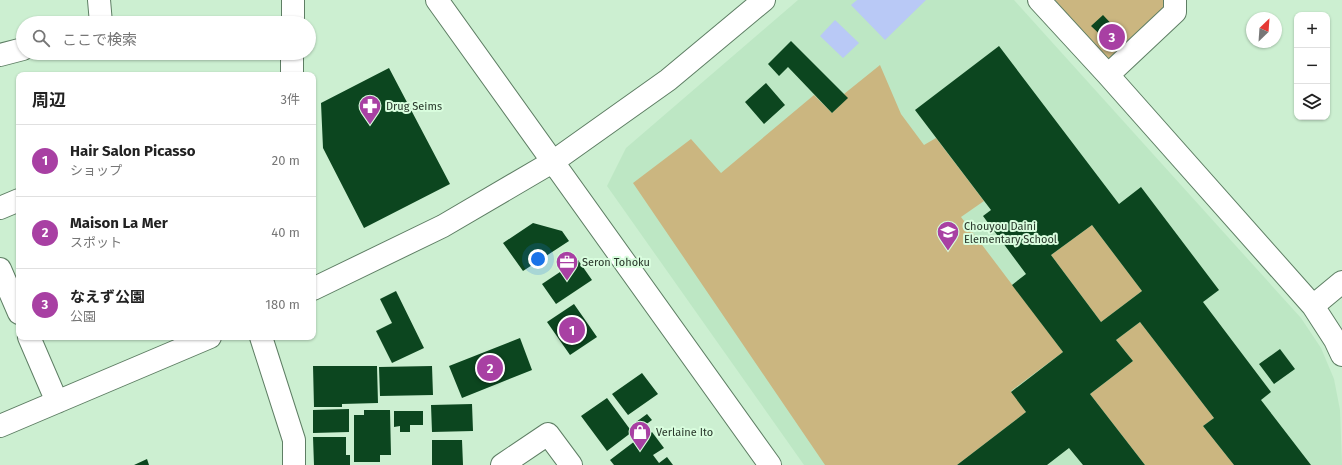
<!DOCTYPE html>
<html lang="ja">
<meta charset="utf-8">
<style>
:root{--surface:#fff;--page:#f6f6f6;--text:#222;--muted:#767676;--line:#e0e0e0;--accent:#a840a3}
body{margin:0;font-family:"Fira Sans","Noto Sans JP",sans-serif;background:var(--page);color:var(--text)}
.controls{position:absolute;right:12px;top:12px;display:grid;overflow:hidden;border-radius:8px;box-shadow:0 1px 3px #0004}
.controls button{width:36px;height:36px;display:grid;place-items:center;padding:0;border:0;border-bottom:1px solid var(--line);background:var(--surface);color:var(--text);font:20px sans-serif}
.compass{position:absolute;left:1246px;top:12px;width:36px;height:36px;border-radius:50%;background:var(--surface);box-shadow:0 1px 3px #0004;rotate:25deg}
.you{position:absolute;left:538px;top:259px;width:14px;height:14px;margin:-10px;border:3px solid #fff;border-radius:50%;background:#1a73e8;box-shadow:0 0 0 6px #1a73e833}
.badge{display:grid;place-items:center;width:26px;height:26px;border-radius:50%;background:var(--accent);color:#fff;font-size:13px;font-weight:700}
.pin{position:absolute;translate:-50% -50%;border:2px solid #fff;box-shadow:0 1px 4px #0006}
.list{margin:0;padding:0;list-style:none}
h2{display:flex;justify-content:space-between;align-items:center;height:52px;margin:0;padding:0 16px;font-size:17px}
h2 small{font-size:13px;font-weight:400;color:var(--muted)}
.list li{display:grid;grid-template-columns:26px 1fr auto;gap:12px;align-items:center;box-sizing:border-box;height:72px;padding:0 16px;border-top:1px solid var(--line)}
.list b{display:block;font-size:15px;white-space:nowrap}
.list p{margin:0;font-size:13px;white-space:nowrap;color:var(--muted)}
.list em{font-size:13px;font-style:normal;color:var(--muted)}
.icon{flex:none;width:22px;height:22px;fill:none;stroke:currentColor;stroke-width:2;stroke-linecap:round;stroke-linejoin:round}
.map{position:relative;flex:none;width:1342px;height:465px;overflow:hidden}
.search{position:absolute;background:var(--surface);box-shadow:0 1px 3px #0004;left:16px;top:16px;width:300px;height:44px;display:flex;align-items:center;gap:10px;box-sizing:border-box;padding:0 14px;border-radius:22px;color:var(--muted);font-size:15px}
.panel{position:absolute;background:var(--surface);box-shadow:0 1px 3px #0004;left:16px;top:72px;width:300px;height:268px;border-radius:8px}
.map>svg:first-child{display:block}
</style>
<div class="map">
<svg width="1342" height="465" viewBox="0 0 1342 465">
<rect width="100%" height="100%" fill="#ccefd1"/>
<path fill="#bde7c4" d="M798,0H1014L1301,318L1321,348L1334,379L1340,410L1342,465H804L607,186L626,148Z"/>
<path fill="#cbb680" d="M1055,0H1164V11L1109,63Z
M880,65L901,114L924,145L936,138L984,201L961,217L1063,352L1011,391L1026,412L957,465H825L633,183L691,139L721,173L814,95L832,113L847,98L844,94Z
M1092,225L1142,291L1101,322L1051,255Z
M1140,322L1214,418L1203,426L1234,465H1145L1090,394L1133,361L1116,340Z"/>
<path fill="#b9c9f6" d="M857,0H926L885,40L851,5Z
M835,20L859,43L843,58L820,36Z"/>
<path fill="#0c461f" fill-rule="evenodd" d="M1103,15L1120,33L1109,43L1091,26Z
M791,41L848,98L832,113L788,67L779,76L768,64Z
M999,46L1119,204L1141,187L1219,290L1203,302L1271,392L1261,400L1311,465H1234L1203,426L1214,418L1140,322L1116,340L1133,361L1090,394L1145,465H1083L1069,448L1047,465H957L1026,412L1011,392L1063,352L1012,285L1026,274L983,216L991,210L915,110ZM1092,225L1142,291L1101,322L1051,255Z
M389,68L450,184L364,228L323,148L321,103Z
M766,83L785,105L764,124L745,102Z
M533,223L562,231L569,241L523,271L503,243Z
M578,260L592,280L556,304L542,284Z
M396,291L424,348L392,363L376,331L392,323L380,299Z
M574,304L597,337L570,355L547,322Z
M520,338L532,370L462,398L449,366Z
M1280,349L1295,369L1274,384L1259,364Z
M313,366H377L378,403L342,404V407H314Z
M432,366L433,395L380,396L379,367Z
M642,373L658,394L628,415L612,394Z
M607,398L632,432L607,451L581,416Z
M472,404L473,431L432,432L431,405Z
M349,409V432L313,433V410Z
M364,410H390L391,455H380V462H354V415H364Z
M394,411H423V425H410V432H400V426L394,427Z
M647,414L652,420L637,431L632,425Z
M652,432L664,448L653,455L659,463L667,457L673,465H614L610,460L639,438L641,440Z
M313,437H346V455H350V465H314Z
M432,440H462L463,465H432Z
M147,459L149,465H134Z"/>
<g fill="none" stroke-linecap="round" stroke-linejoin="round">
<g stroke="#5e7e64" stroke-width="24">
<path id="minor" d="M99,0L101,23
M437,0L770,465
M1039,0L1108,75L1313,306L1335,340L1342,355
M293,23V0
M0,55L23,49
M292,75V53
M1108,75L1175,12V0
M0,208L19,200
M0,269L19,313
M313,289L443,226L554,161L668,80L764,0
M1313,306L1342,282
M29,337L57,402
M261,337L294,440V465
M0,426L210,337
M502,465L548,434L571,465"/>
</g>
<use href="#minor" stroke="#fff" stroke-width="22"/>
</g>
<defs>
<g id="pharmacy-pin" transform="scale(1.15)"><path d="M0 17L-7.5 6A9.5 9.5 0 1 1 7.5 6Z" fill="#a840a3" stroke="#d9fdde"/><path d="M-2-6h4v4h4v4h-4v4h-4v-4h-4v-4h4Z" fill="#fff"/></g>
<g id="school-pin" transform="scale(1.15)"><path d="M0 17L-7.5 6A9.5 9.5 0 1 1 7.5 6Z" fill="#a840a3" stroke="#d9fdde"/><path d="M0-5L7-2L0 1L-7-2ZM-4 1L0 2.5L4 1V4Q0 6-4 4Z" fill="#fff"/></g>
<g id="office-pin" transform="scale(1.15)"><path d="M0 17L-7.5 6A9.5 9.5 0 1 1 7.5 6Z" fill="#a840a3" stroke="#d9fdde"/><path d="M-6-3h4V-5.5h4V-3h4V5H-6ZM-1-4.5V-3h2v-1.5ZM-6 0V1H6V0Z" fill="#fff"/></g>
<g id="shop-pin" transform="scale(1.15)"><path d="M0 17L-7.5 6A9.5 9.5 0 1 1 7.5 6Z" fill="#a840a3" stroke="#d9fdde"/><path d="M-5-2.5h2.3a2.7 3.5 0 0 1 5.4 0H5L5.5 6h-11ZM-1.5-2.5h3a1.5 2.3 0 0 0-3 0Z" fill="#fff"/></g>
</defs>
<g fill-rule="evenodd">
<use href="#pharmacy-pin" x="370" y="106"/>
<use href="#school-pin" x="948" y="232"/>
<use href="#office-pin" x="567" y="262"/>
<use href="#shop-pin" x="640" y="432"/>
</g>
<g text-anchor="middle" stroke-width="4" stroke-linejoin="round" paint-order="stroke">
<g font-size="11" fill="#273529" stroke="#d9fdde" text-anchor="start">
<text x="386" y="110">Drug Seims</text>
<text x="964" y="230">Chouyou Daini<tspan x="964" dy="13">Elementary School</tspan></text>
<text x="582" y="266">Seron Tohoku</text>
<text x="656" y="436">Verlaine Ito</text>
</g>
</g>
</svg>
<div class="controls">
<button>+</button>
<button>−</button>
<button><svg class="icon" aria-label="layers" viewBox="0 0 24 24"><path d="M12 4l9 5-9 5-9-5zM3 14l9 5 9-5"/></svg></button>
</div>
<svg class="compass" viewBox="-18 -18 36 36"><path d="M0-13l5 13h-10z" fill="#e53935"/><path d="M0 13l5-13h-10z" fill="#767676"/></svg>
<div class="you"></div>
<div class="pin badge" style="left:572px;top:330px">1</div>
<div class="pin badge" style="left:490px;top:368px">2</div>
<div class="pin badge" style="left:1112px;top:37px">3</div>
<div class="search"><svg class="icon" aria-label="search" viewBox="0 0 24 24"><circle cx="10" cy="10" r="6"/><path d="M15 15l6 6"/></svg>ここで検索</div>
<section class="panel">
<h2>周辺<small>3件</small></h2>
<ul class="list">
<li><span class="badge">1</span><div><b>Hair Salon Picasso</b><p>ショップ</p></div><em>20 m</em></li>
<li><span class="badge">2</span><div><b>Maison La Mer</b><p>スポット</p></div><em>40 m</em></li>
<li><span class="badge">3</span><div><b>なえず公園</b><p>公園</p></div><em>180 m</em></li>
</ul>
</section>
</div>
